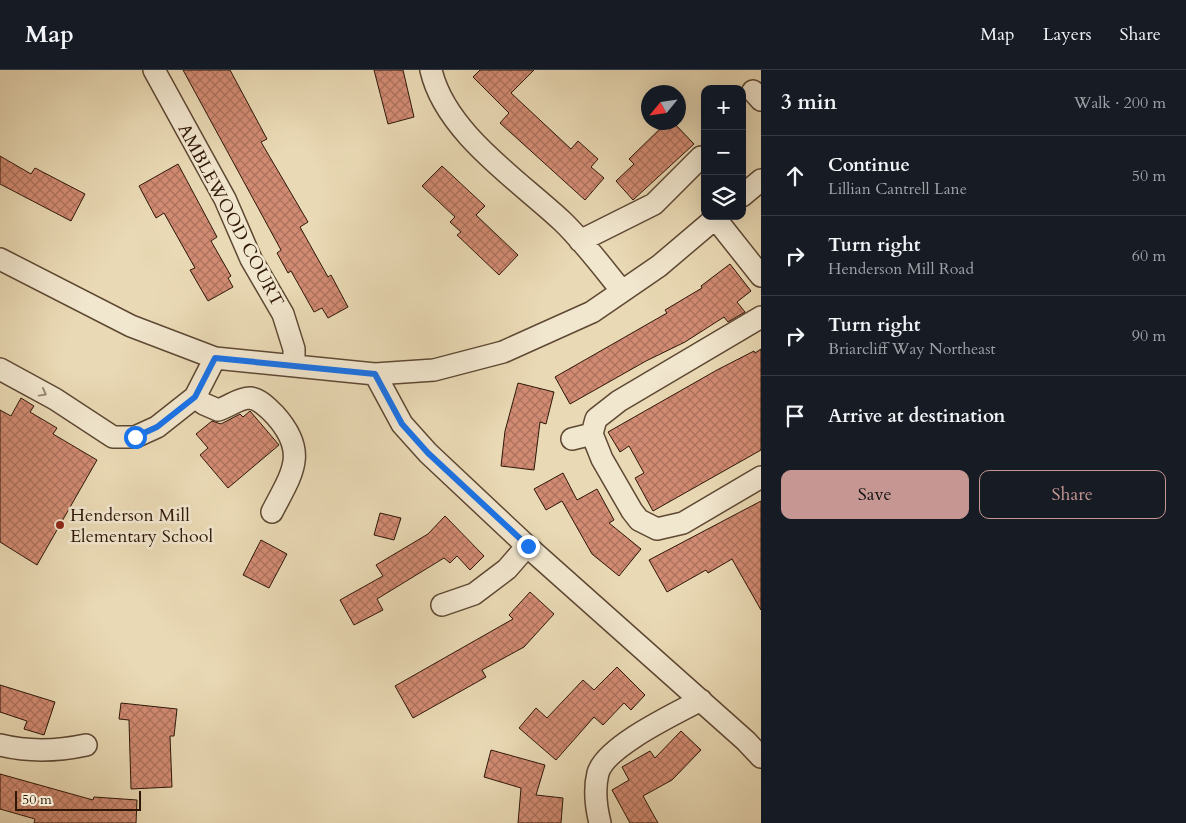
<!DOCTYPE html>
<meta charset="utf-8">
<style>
:root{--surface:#171b24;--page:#20242c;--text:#f1f3f6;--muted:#9ea1a6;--line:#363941;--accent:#c59692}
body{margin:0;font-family:Cardo,serif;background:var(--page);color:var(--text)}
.controls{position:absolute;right:15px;top:15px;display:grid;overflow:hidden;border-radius:10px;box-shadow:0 5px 20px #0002}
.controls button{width:45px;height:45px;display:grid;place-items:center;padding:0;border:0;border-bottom:1px solid var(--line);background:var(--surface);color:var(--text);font:25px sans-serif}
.compass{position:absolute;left:641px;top:15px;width:45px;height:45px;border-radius:50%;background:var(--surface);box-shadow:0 5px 20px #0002;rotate:241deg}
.scale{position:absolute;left:15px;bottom:12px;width:126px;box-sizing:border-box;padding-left:5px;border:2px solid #2f1708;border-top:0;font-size:14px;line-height:18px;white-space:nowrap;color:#2f1708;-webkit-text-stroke:4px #f1e6ce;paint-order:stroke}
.stop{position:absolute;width:15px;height:15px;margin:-11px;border:4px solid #1a73e8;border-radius:50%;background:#fff}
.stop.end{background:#1a73e8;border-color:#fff;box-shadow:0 1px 5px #0008}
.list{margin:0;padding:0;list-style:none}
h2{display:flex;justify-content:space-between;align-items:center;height:65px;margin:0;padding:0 20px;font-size:21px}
h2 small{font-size:16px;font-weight:400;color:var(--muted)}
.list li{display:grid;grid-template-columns:32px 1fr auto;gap:15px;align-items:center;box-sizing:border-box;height:80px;padding:0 20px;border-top:1px solid var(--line)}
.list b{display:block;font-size:19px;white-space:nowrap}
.list p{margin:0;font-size:16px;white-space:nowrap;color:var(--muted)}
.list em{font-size:16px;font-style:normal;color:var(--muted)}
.actions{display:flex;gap:10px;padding:15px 20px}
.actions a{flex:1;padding:11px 0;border:1px solid var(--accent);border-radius:10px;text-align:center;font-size:18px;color:var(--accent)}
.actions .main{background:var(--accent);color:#111}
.icon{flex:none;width:28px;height:28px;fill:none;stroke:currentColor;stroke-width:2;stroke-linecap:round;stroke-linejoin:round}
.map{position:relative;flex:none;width:761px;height:753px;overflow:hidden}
header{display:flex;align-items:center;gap:30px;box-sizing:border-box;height:70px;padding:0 25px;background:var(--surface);border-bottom:1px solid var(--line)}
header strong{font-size:24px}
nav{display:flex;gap:28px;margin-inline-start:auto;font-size:18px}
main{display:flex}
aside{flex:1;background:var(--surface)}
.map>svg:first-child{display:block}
</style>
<header>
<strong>Map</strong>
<nav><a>Map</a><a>Layers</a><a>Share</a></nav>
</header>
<main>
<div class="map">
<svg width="761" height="753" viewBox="0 0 761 753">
<defs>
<pattern id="building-cross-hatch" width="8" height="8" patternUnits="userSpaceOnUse" patternTransform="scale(1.25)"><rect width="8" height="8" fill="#d28b73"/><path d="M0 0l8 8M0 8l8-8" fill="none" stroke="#ab715c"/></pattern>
</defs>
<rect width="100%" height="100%" fill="#e9d9b4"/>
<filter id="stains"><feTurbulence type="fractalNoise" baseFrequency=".004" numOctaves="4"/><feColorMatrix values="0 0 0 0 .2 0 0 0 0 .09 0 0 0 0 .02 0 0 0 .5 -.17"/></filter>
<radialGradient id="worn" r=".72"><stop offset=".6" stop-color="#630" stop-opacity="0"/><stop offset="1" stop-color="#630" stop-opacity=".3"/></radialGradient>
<path fill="url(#building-cross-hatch)" stroke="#2f1708" d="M183,0H230L267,69L261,72L308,152L300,157L328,207L331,205L348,237L328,248L322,238L314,242L291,201L288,203L277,183L281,180Z
M374,0H403L414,47L388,54Z
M480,0H534L511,23L571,79L578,71L598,89L591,97L604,108L585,130L500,53L509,43L473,7Z
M667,52H673L694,74L633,130L616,111L634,94L629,89Z
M0,86L31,104L35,98L85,124L71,151L0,114Z
M178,94L217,167L211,171L231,206L228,208L233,217L208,231L190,200L195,198L164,143L156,148L139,116Z
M442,96L485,136L476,145L518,185L499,205L457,165L461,162L450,152L455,147L422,116Z
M730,194L751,221L737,232L745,242L728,252L724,247L685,272L646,291L570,334L555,307L667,243L665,240L702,218L701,216Z
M761,279V380L653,441L635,408L644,403L629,376L620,382L608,362L717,300L754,281L755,283Z
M518,313L554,322L546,354L540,352L534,400L501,396L505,361Z
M21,328L34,336L30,342L57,358L53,364L97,390L37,495L0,472V340L11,346Z
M250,341L279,375L228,418L200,385L208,378L196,364L212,351L221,354L240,344L243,347Z
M563,403L577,430L597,419L614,450L609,453L641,479L619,506L592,484L562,431L546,440L534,419Z
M761,431V540L732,489L708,503L706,500L667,522L649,490Z
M380,443L401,448L394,470L374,465Z
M445,446L484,486L470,500L457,486L450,493L444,488L377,529L383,540L354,555L340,530L383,506L376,495L428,464Z
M261,470L287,484L269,518L243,505Z
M530,522L554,544L524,577L482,600L486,607L413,648L395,616L513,549L509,545Z
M617,597L645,625L631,640L624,633L603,655L594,647L556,690L519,658L536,638L547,648L583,610L594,620Z
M0,615L55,632L44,665L24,659L27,651L0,642Z
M121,633L177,639L174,666H170L172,717L131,719L129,650L119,649Z
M681,661L701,680L672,710L643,726L658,753H630L612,720L629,710L622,697L650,681L655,688Z
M491,680L545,695L536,725L563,728L561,753H518L521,718L484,707Z
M0,704L93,730L94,727L137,730L136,753H34L35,749L0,739Z"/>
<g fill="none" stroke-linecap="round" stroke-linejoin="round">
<g stroke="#5e4833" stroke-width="24">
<path id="minor" d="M154,0L225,129L251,189L283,244L294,279V294
M431,0C445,62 517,109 562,151C584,172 603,198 622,221
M753,21L761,30
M742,126L761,110
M715,148L761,206
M580,171L654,134L701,87
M0,189L131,256L215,288L375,304L434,300L503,282L592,242L659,196L718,146
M761,247L619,331L596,349L592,364L602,389L632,441L639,450L657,459L683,453L761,407
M0,299L55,329L113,367H135L157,357L195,327L215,288
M375,304L402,354L428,383L527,476L746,671L761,687
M195,327L204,334L218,340C229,337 238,328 250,328C260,329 268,338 275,345C309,383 292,403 272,442
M572,369L592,364
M442,535L474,524L507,499L527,476
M0,675C28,682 58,681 86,675
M600,753C596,737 594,719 598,703C606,676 675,644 701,630"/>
</g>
<use href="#minor" stroke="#f1e6ce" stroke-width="21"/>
</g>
<defs><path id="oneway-chevron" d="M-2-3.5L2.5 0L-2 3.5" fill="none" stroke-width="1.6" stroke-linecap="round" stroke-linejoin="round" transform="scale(1.25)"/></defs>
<use stroke="#9a8975" href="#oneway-chevron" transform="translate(43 323) rotate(29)"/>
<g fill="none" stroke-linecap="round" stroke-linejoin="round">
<path stroke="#1a73e8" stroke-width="6" d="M135,367L157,357L195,327L215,288L375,304L402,354L428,383L528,476"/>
</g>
<circle fill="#8f2418" stroke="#f1e6ce" stroke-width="2" cx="60" cy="455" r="5"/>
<g text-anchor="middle" stroke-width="5" stroke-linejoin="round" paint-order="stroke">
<g font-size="18" fill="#2f1708" stroke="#f1e6ce">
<text transform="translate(231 145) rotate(62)" y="6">AMBLEWOOD COURT</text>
</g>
<g font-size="18" fill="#2f1708" stroke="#f1e6ce" text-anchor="start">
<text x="70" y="451">Henderson Mill<tspan x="70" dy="21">Elementary School</tspan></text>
</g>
</g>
<rect width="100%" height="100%" filter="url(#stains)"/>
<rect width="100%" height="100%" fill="url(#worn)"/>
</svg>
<div class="controls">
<button>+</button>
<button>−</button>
<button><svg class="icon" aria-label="layers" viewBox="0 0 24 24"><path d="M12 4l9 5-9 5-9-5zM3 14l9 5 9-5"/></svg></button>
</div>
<svg class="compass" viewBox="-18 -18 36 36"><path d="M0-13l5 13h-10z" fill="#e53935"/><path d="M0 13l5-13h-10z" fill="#9ea1a6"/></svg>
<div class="scale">50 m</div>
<div class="stop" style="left:135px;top:367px"></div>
<div class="stop end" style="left:528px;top:476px"></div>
</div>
<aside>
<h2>3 min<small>Walk · 200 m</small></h2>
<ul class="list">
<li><svg class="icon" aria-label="ahead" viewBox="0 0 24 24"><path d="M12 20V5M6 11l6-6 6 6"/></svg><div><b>Continue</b><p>Lillian Cantrell Lane</p></div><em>50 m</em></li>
<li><svg class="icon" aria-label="right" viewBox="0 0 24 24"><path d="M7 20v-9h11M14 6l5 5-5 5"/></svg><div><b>Turn right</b><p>Henderson Mill Road</p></div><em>60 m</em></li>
<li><svg class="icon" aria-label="right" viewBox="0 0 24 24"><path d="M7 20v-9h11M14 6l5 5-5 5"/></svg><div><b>Turn right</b><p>Briarcliff Way Northeast</p></div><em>90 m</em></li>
<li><svg class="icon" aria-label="arrive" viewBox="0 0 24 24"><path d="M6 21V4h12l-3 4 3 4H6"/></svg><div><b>Arrive at destination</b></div></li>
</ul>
<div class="actions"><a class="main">Save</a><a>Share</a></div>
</aside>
</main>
